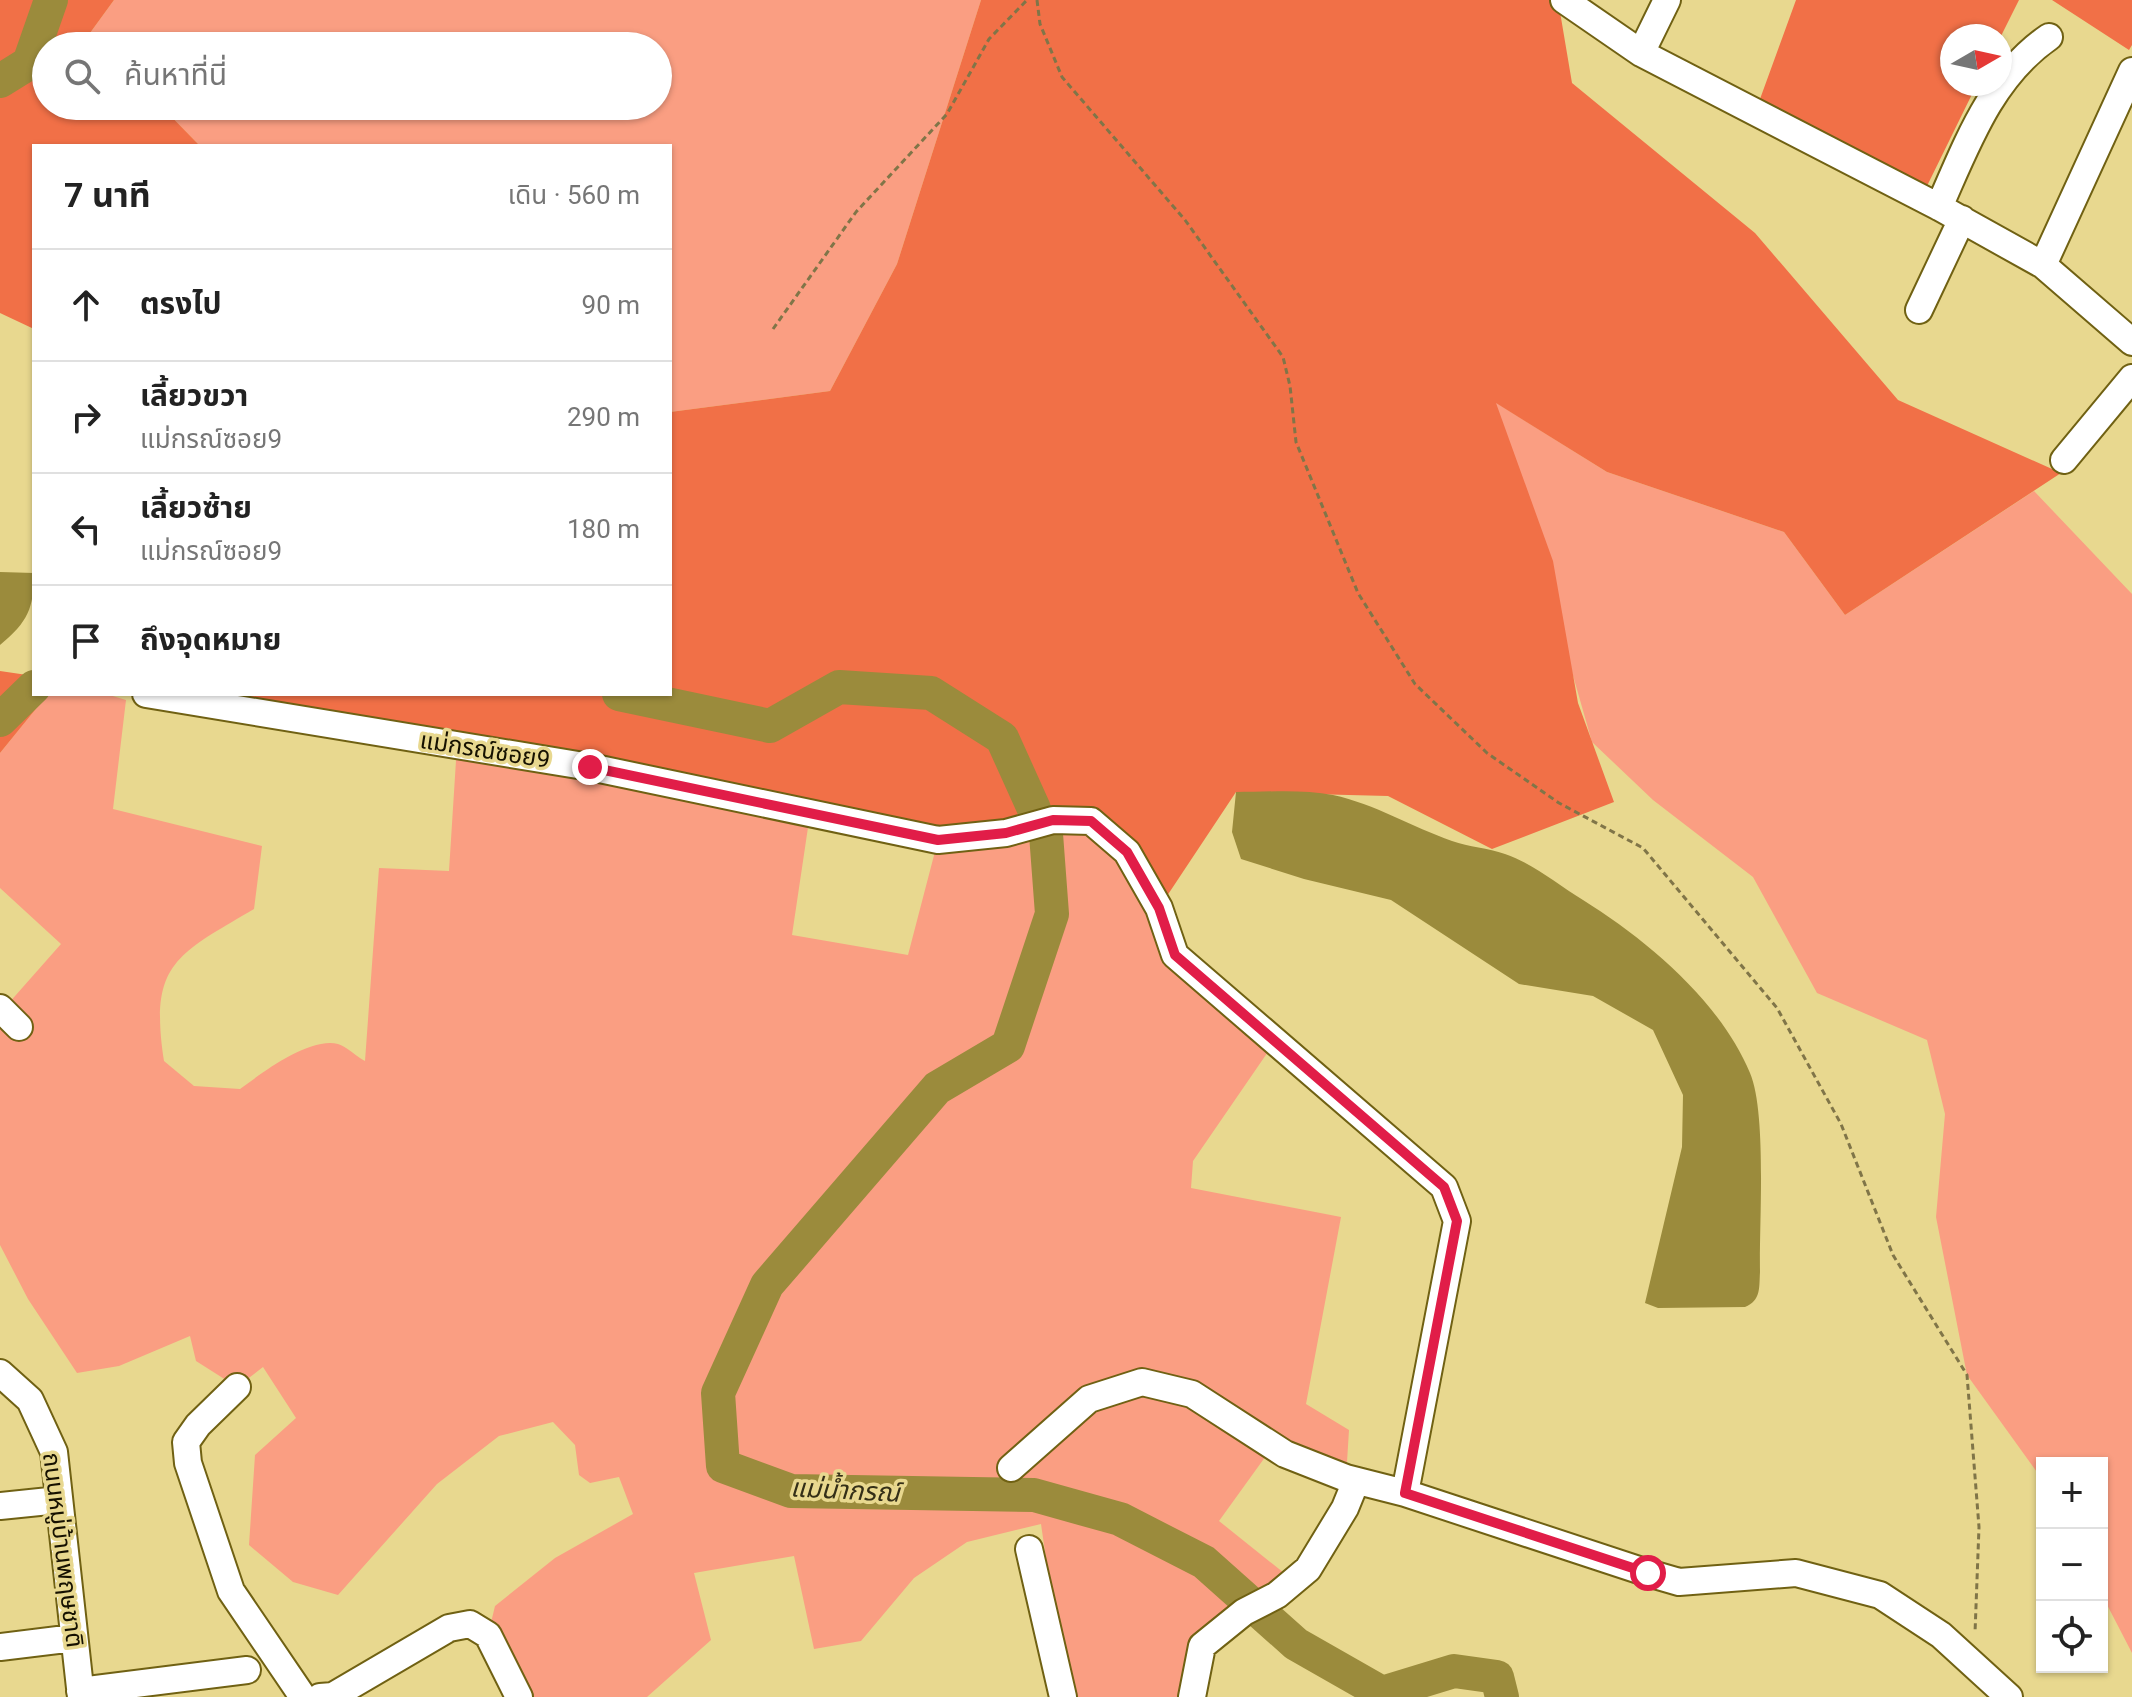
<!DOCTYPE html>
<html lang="th">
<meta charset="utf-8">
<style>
:root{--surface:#fff;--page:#f2f2f2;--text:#222;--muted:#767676;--line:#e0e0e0}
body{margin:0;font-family:Roboto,"Noto Sans Thai",sans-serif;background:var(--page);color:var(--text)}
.controls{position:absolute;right:24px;bottom:24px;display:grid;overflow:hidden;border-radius:0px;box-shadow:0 2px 6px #0004}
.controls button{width:72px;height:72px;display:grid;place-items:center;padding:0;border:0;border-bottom:2px solid var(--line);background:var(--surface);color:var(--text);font:40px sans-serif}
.compass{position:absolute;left:1940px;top:24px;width:72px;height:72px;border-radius:50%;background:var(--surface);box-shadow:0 2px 6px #0004;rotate:81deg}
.stop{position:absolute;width:24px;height:24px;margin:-18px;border:6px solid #e11d48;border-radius:50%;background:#fff}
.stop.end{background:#e11d48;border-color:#fff;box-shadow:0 2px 8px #0008}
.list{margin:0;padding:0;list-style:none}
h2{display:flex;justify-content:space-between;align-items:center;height:104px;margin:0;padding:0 32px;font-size:34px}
h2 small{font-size:26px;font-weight:400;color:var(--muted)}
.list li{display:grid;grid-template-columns:52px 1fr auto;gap:24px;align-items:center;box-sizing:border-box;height:112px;padding:0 32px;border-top:2px solid var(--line)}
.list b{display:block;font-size:30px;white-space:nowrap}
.list p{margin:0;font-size:26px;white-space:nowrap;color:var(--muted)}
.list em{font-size:26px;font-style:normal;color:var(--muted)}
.icon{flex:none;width:44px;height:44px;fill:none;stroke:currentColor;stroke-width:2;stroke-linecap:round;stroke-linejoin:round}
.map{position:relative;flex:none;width:2132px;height:1697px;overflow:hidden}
.search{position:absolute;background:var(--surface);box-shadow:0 2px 6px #0004;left:32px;top:32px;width:640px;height:88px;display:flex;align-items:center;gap:20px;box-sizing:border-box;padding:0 28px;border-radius:44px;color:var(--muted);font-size:30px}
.panel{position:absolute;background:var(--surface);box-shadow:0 2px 6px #0004;left:32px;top:144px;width:640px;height:552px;border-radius:0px}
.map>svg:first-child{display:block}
</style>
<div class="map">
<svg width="2132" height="1697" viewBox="0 0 2132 1697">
<rect width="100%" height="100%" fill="#e8d88f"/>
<path fill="#fa9e82" d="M114,0H981L897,264L830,391L670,412V146H200L161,106H658V46H102L90,33Z
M1495,402L1607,472L1784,532L1845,615L2034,491L2132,594V1653L2102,1595V1463H2042V1479L1967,1375L1936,1217L1945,1114L1927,1040L1817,993L1753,877L1653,800L1592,742Z
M48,694H106L126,700L113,809L262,846L254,909C176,955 149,964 164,1061L194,1086L240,1089C262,1073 309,1037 338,1044C346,1046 357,1057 365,1061L379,868L449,871L457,745L810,814L792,935L908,955L938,840L1091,821L1127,852L1175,955L1274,1043L1193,1161L1191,1188L1341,1217L1306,1404L1349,1430L1346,1478L1273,1446L1219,1521L1294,1581L1220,1625L1191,1697H1066L1041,1524L967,1542L914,1578L861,1641L814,1649L794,1556L694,1573L711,1640L647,1697H519L488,1635L495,1606L555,1558L633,1514L619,1477L590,1483L579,1475L575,1445L553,1422L499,1436L437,1484L338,1595L293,1582L249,1545L255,1455L296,1418L263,1367L237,1387L196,1361L190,1336L119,1366L77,1373L28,1299L0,1245V1013L61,944L0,888V753Z"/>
<path fill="#f17047" d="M0,0H114L90,33L102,46H46V106H161L200,146H34V329L0,313Z
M981,0H1558L1572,83L1755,233L1898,400L2061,473L1845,615L1784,532L1607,472L1496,403L1553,561L1578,703L1614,802L1492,849L1388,796L1236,792L1159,908L1091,821L938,840L205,694H670V412L830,391L897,264Z
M1796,0H2019L2000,38L1952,36V84H1977L1927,186L1760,99Z
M2052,0H2132V45L2129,50Z
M0,671L34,676V694H48L0,753Z"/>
<path fill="#9b8b3c" d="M0,572L34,573C34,608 28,622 0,645Z
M1236,792C1267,792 1303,789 1333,795C1375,804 1412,827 1452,841C1469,847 1488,848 1505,854C1534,864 1557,884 1583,900C1647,940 1720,1001 1750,1073C1767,1113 1759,1224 1760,1272C1759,1289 1761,1300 1745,1307L1658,1308L1645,1303L1682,1147L1683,1095L1653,1030L1593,996L1519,984L1391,900L1304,879L1241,859L1232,832Z"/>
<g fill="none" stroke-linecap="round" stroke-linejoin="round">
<path stroke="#9b8b3c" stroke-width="34" d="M0,81L29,63L51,0
M619,694L770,726L839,687L931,693L1002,738L1034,809
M0,720L34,687
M1046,834L1052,914L1008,1046L937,1088L767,1285L718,1393L723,1466L791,1491L1034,1495L1120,1519L1204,1562L1296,1644L1382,1693L1454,1671L1497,1677L1502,1697"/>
<g stroke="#706113" stroke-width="30">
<path id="minor" d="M1564,0L1641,53L1939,207L2043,265L2132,342
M1641,53L1667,0
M1939,207C1967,144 1991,77 2049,37
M2043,265L2132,71
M1919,310L1962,219
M2064,460L2132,378
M146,694L590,767L938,840L1006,833L1053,820L1091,821L1127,852L1159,908L1175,955L1444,1187L1457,1221L1405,1493
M0,1008L19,1027
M0,1373L30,1400L54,1452L81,1697
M237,1387L198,1425L186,1442L188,1463L231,1591L303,1697
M1011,1468L1089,1399L1142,1382L1192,1394L1285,1454L1346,1478L1405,1493L1648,1573L1679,1582L1796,1573L1880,1595L1941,1635L2009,1697
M0,1506L59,1500
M1029,1549L1063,1697
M0,1647L74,1638
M80,1691L247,1670
M320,1697L333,1696L449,1628L470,1624L488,1635L519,1697
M1192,1697L1202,1646L1244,1612L1277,1595L1308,1569L1345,1508L1356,1481"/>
</g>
<path stroke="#807548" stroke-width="3" stroke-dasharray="6 4" stroke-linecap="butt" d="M1037,0L1040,24L1062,77L1185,220L1283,357L1290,386L1296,442L1358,593L1415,684L1487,753L1559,803L1643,848L1777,1008L1841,1124L1893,1255L1967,1375L1979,1527L1975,1633
M773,329L856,212L947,114L989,39L1027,0"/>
<use href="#minor" stroke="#fff" stroke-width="26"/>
</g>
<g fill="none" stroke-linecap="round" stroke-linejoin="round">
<path stroke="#e11d48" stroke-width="10" d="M590,767L938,840L1006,833L1053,820L1091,821L1127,852L1159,908L1175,955L1444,1187L1457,1221L1405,1493L1648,1573"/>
</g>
<g text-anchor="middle" stroke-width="7" stroke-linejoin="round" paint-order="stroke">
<g font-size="24" fill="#161100" stroke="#e8d88f">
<text transform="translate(485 750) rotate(9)" y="8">แม่กรณ์ซอย9</text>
<text transform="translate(63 1550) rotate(83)" y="8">ถนนหมู่บ้านพฤษชาติ</text>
</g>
<g font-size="26" font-style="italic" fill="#342f17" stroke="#e8d88f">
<text transform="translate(845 1490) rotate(3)" y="9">แม่น้ำกรณ์</text>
</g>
</g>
</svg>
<div class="controls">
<button>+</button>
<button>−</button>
<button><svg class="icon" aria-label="locate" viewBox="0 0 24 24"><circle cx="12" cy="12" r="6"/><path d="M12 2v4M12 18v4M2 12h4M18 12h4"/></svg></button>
</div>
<svg class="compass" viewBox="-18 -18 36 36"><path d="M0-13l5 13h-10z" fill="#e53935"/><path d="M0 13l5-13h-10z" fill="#767676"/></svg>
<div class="stop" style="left:1648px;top:1573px"></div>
<div class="stop end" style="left:590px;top:767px"></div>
<div class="search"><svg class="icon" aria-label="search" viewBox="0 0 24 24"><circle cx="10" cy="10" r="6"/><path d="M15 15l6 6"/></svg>ค้นหาที่นี่</div>
<section class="panel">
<h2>7 นาที<small>เดิน · 560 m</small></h2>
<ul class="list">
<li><svg class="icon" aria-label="ahead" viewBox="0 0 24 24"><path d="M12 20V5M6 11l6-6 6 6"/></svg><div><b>ตรงไป</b></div><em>90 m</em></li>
<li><svg class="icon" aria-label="right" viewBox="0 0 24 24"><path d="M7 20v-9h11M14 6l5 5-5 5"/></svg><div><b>เลี้ยวขวา</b><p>แม่กรณ์ซอย9</p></div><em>290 m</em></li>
<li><svg class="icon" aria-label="left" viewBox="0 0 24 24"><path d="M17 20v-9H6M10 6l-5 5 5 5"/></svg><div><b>เลี้ยวซ้าย</b><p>แม่กรณ์ซอย9</p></div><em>180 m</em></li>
<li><svg class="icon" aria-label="arrive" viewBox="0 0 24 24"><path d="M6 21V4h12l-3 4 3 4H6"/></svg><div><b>ถึงจุดหมาย</b></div></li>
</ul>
</section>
</div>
